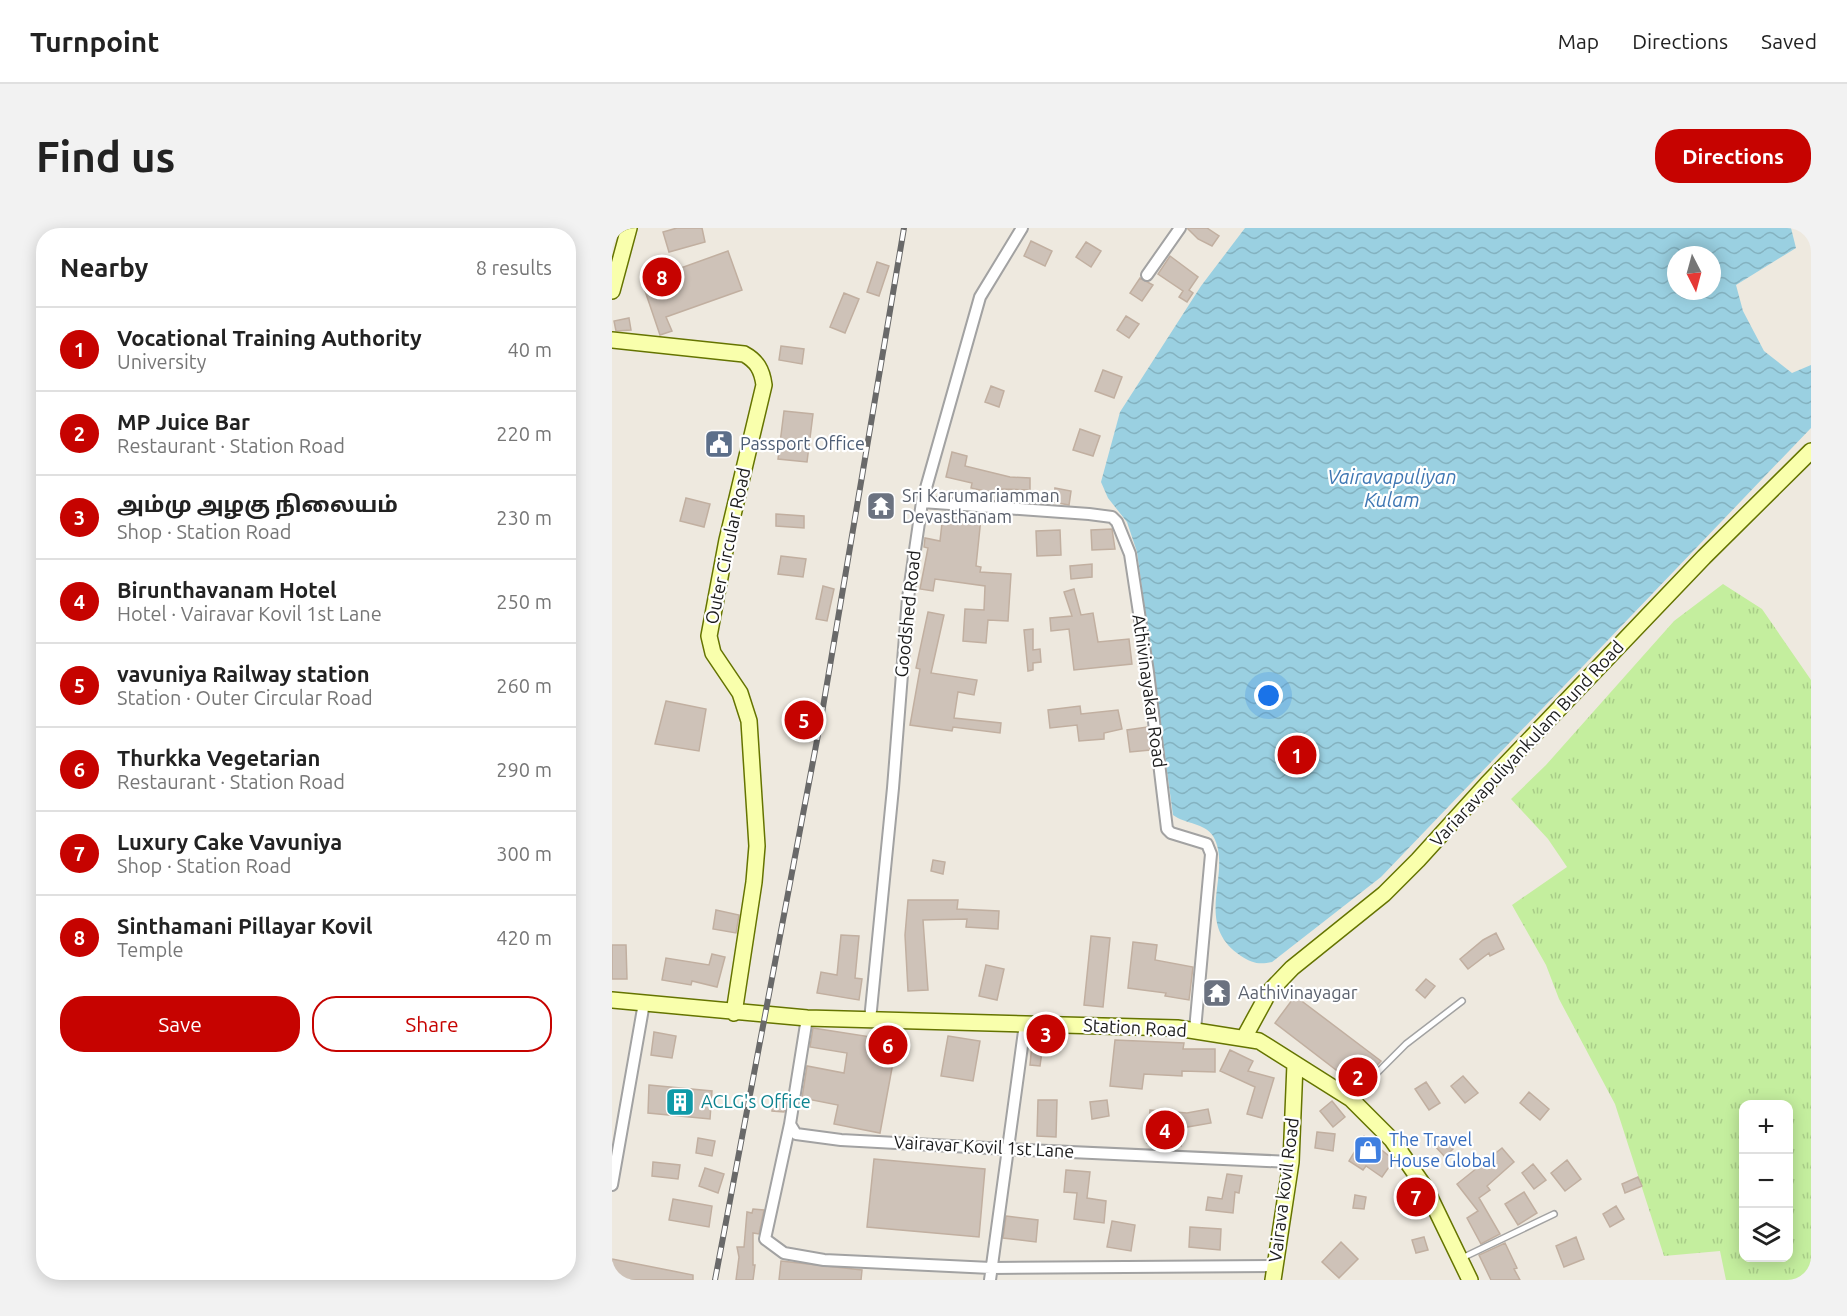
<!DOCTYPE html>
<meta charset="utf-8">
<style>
:root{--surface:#fff;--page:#f2f2f2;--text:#222;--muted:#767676;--line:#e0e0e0;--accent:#c60300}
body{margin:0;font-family:Ubuntu,"Noto Sans Tamil",sans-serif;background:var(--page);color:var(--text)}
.controls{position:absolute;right:18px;bottom:18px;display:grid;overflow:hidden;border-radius:12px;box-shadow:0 3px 15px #0003}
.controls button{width:54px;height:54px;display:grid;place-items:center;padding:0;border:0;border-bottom:2px solid var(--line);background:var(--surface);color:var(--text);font:30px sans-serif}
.compass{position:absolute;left:1055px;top:18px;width:54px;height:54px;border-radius:50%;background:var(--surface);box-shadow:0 3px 15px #0003;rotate:174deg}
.you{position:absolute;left:657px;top:468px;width:21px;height:21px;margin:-15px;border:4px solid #fff;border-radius:50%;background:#1a73e8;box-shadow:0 0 0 9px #1a73e833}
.badge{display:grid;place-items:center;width:39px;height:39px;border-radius:50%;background:var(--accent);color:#fff;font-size:20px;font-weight:700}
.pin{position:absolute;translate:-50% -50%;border:3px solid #fff;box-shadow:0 2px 6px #0006}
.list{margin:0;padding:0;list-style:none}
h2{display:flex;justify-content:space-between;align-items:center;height:78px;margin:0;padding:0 24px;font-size:26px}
h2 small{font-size:20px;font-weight:400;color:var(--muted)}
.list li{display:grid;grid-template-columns:39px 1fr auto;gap:18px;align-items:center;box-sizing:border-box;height:84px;padding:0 24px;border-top:2px solid var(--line)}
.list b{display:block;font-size:22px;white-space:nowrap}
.list p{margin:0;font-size:20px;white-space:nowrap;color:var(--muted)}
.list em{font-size:20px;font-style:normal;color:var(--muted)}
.actions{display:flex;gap:12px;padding:18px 24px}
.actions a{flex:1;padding:14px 0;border:2px solid var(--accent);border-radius:24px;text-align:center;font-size:21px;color:var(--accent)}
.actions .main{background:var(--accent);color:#fff}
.icon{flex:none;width:33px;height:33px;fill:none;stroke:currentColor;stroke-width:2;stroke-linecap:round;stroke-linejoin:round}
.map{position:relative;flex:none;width:1199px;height:1052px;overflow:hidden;border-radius:24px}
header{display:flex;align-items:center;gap:36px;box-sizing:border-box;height:84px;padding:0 30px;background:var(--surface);border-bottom:2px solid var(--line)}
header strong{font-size:28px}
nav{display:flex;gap:33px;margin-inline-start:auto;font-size:21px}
.intro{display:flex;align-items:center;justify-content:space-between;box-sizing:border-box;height:144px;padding:0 36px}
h1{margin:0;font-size:42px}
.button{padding:15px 27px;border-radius:24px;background:var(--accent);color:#fff;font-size:21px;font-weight:700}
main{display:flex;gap:36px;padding:0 36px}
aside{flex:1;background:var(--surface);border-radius:24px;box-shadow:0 3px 15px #0003}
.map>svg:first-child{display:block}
</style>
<header>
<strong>Turnpoint</strong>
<nav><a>Map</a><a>Directions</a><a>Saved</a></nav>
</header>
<div class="intro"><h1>Find us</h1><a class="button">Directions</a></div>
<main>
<aside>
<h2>Nearby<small>8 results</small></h2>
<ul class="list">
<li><span class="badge">1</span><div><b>Vocational Training Authority</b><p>University</p></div><em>40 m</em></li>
<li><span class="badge">2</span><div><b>MP Juice Bar</b><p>Restaurant · Station Road</p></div><em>220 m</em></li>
<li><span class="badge">3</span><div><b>அம்மு அழகு நிலையம்</b><p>Shop · Station Road</p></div><em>230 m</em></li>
<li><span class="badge">4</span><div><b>Birunthavanam Hotel</b><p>Hotel · Vairavar Kovil 1st Lane</p></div><em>250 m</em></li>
<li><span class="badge">5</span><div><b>vavuniya Railway station</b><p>Station · Outer Circular Road</p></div><em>260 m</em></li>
<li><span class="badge">6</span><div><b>Thurkka Vegetarian</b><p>Restaurant · Station Road</p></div><em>290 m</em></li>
<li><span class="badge">7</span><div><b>Luxury Cake Vavuniya</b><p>Shop · Station Road</p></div><em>300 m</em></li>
<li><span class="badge">8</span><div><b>Sinthamani Pillayar Kovil</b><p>Temple</p></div><em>420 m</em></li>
</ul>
<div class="actions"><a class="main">Save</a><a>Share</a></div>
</aside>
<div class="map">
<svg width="1199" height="1052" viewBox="0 0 1199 1052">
<defs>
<pattern id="grass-tufts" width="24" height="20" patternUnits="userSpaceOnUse" patternTransform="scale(1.5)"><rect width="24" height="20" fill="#c4ee9e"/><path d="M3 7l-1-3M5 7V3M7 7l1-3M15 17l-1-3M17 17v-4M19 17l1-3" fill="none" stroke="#a8cc88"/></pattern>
<pattern id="water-waves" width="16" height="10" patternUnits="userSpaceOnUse" patternTransform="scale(1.5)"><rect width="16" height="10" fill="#9ad0e1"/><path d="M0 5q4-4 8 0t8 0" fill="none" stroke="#84b2c0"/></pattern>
</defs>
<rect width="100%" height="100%" fill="#eee9df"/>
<path fill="url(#grass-tufts)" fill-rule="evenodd" d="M1111,356L1150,381L1199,452V1052H1114L1108,1023L1052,1028L1003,876L947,771L934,737L900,677L955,639L936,611L899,571L934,537L1062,393ZM1132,876H1176V1030H1132Z"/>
<path fill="url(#water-waves)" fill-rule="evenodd" d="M633,0H1179L1184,20L1124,57L1131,83L1152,123L1180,145L1199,137V200L769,649L660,734C647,737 640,735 629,728C579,695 622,644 601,608C593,595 573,596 561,587L525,324L515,294L496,270L489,254L508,184L589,58ZM1064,27H1100V63H1064Z"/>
<path fill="#cec2b8" stroke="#c1afa0" stroke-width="1.5" d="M65,0H90L93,14L57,24L51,4Z
M575,0H595L607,8L600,18L586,11Z
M419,13L440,23L433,38L412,28Z
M474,14L489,23L479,39L464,29Z
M116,23L130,62L54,89L60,103L48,107L30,54Z
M558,28L586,49L577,62L581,65L575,74L567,69L571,63L546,46Z
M265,34L277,38L267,68L255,64Z
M528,50L541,57L530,73L518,65Z
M232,65L247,71L233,105L218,99Z
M514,88L527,96L517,110L505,102Z
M17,90L19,102L4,103L2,93Z
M169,118L192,121L190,136L167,132Z
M491,142L510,149L502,170L483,163Z
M379,158L392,163L387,179L373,174Z
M172,183L201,186L195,234L166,231Z
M468,201L488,208L481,228L461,222Z
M340,224L355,228L353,238L398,249L418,250V262L386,261L385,266L359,260L360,255L334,249Z
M443,260L459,263L457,277L441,274Z
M74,270L98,276L92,299L68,293Z
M164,286L192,288V300L164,298Z
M331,286L369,290L364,338L369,339L368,344L399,346L396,393L376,392L374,415L351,413L353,381L372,382L373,358L323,351L321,363L308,361L316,320L312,319L313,310L328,313Z
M500,301L503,321L480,322L479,302Z
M448,302L449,327L425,328L424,303Z
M169,328L194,331L191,349L166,346Z
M480,336V349L459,351L458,338Z
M211,358L222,361L215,393L204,391Z
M462,361L469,387L481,385L486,414L517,411L520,436L462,442L457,401L439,403L438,390L460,388L452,364Z
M316,384L332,387L319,445L365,452L362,467L346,464L342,490L389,495L388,505L341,499L340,503L298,497L308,441L304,440Z
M421,401V422L428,421L429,434L421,435V442L416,443L412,402Z
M54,473L94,481L87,523L43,516Z
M468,478L469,486L506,482L510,501L492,505V511L467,513L465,497L438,500L436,482Z
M535,499L538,522L518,524L515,502Z
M321,632L333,634L331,646L319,643Z
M296,672H346L345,681L387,683L386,701L354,699L355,691L311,692L316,762L296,763L293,707Z
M104,682L127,687L124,705L101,701Z
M884,705L892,721L878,728L877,725L856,741L848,731L871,712Z
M229,707L247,708L243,750L250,751L247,772L205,765L209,744L225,747Z
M479,708L498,710L491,779L472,777Z
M521,714L545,717L543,732L581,739L577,772L553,768L554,765L516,760Z
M0,717H14L15,751H0Z
M100,726L113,729L105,759L80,753L79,757L50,752L54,730L97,737Z
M374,737L392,741L385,772L367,768Z
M814,751L823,758L813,770L804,762Z
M683,768L769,833L745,858L663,795Z
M201,800L285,813L268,905L222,896L226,877L190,870L195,838L232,845L235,825L198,819Z
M42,804L64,808L60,830L39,827Z
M336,808L368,813L361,853L329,848Z
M503,812L572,815L571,821H603V844L570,843V848L532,846L530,861L498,858Z
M420,815L431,816L428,838L418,837Z
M618,822L641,833L636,843L662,850L650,890L635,886L643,859L608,843Z
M851,848L866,865L853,875L839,858Z
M814,854L828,875L817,882L803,861Z
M37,857L100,863L98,891L36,885Z
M917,864L937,881L928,892L908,875Z
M161,871L174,873L172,884L160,883Z
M426,872H445L444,909L425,908Z
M495,872L497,888L480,891L478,874Z
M720,873L733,889L721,899L708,883Z
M596,881L599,895L570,900L569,918L535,915L538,882L575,885Z
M705,904L723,906L721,923L703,920Z
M752,908L782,932L770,949L754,938L751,942L737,933Z
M829,908L841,921L833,929L821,916Z
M86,910L103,913L100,928L84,925Z
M890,920L902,934L875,958L878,962L867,970L888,1006L869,1016L855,990L866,983L845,956Z
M262,931L373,941L367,1009L255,999Z
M955,932L969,951L953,963L939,945Z
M41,934L68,937L66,951L40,948Z
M921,936L934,952L922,961L910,945Z
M93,940L112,946L106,965L87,958Z
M454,942L478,944L475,970L494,973L492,995L462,991L465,965L452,964Z
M615,946L630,948L627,965L623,964L621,985L594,982L596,969L610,971Z
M1026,949L1030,958L1013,965L1010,956Z
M912,964L925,985L906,997L893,976Z
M743,967L754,969L752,981L741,980Z
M61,971L100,978L97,999L57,992Z
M1004,978L1012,991L998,999L991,986Z
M141,981L152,982L147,1006L141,1005V1037H143L141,1052H124L127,1029L125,1019H132L135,984L140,985Z
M394,988L426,992L424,1014L391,1010Z
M500,993L523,997L519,1023L495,1019Z
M578,999L609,1001L608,1022L577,1019Z
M812,1009L816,1022L804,1025L800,1012Z
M964,1009L972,1031L952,1039L944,1018Z
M729,1014L746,1031L727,1050L710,1034Z
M893,1015L905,1040L902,1041L908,1052H879L867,1027Z
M0,1031L81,1047V1052H0Z
M169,1033L250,1042L249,1052H167Z"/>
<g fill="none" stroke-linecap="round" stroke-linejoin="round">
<g stroke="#a2a2a2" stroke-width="8">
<path id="lane" d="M740,870L794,816L850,773
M850,1030L942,986"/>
</g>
<g stroke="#a2a2a2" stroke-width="14">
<path id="street" d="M535,47L568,0
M310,274L477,286L500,289L505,294L518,326L536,444L555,601L559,605L595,616L599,626L583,802
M195,790L178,896L184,906L229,912L395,921L679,934
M258,792L281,560L296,370L310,274L368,69L410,0
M178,896L153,1011L172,1025L212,1032L379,1040L663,1038
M0,957L32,775
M378,1052L413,796"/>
</g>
<g stroke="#657400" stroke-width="18">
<path id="secondary" d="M0,63L17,0
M0,112L132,126C145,133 150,142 152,157L115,312L97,408L101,425L128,465L137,493L145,618L142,654L122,785
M0,772L195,790L565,800L647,813L739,871L780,912L814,961L858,1052
M633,808L657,764L680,740L772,666L806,632L875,556L1092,329L1199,223
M661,1052L679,934L683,836"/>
</g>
<use href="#lane" stroke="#fff" stroke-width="5"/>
<use href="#street" stroke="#fff" stroke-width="10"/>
<use href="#secondary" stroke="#f9ffac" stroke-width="15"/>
<g stroke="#696969" stroke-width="6">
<path id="rail" d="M103,1052L209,491L292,0"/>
</g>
<use href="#rail" stroke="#fff" stroke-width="4" stroke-dasharray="11" stroke-linecap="butt"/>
</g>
<defs>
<g id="civic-square" transform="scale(1.5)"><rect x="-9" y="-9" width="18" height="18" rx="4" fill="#5c6f8a" stroke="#fff"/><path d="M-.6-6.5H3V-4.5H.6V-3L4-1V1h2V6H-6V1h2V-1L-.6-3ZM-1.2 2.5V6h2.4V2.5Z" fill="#fff"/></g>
<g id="temple-square" transform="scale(1.5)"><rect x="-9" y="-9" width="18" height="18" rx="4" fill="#6b7280" stroke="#fff"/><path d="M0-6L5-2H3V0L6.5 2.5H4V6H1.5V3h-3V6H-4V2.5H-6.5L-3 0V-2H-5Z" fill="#fff"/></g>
<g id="building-square" transform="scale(1.5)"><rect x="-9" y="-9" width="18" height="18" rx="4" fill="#0f9aa8" stroke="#fff"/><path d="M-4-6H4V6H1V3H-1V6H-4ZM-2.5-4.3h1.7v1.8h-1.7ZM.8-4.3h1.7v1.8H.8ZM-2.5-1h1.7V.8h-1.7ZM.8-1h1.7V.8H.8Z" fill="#fff"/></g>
<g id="shop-square" transform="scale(1.5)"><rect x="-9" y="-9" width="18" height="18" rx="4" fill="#3f7fe0" stroke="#fff"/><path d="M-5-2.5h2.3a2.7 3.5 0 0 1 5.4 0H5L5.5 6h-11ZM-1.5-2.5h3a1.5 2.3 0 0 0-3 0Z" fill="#fff"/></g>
</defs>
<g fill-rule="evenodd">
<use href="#civic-square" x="107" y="216"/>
<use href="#temple-square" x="269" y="278"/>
<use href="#temple-square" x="605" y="765"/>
<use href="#building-square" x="68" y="874"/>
<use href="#shop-square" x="756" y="922"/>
</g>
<g text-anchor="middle" stroke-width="4.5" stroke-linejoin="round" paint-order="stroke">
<g font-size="18" fill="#4e5e75" stroke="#fff" text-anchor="start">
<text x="128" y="222">Passport Office</text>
</g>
<g font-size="18" fill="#5b616d" stroke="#fff" text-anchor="start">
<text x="290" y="274">Sri Karumariamman<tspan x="290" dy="21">Devasthanam</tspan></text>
<text x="626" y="771">Aathivinayagar</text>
</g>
<g font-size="18" fill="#1b1b1b" stroke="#fff">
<text transform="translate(116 318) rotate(-78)" y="6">Outer Circular Road</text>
<text transform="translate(296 386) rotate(-84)" y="6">Goodshed Road</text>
<text transform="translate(537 463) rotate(82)" y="6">Athivinayakar Road</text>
<text transform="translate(915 516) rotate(-47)" y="6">Variaravapuliyankulam Bund Road</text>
<text transform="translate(523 800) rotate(3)" y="6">Station Road</text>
<text transform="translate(372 919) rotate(3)" y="6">Vairavar Kovil 1st Lane</text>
<text transform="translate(672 962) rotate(-83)" y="6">Vairava kovil Road</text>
</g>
<g font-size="18" fill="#0d838f" stroke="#fff" text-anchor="start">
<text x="89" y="880">ACLG's Office</text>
</g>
<g font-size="18" fill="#366cbe" stroke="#fff" text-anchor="start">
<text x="777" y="918">The Travel<tspan x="777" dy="21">House Global</tspan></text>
</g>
<g font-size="20" font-style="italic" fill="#3f77b3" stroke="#fff">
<text x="780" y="256">Vairavapuliyan<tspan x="780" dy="23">Kulam</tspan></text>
</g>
</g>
</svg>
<div class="controls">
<button>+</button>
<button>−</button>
<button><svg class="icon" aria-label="layers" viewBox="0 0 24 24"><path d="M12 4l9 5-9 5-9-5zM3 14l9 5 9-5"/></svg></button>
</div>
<svg class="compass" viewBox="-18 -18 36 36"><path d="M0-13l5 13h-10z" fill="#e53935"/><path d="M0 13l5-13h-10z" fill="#767676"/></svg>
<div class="you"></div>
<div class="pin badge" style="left:685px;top:527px">1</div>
<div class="pin badge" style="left:746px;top:849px">2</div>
<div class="pin badge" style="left:434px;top:806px">3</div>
<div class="pin badge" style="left:553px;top:902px">4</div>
<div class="pin badge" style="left:192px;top:492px">5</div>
<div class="pin badge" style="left:276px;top:817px">6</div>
<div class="pin badge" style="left:804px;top:969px">7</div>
<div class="pin badge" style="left:50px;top:49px">8</div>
</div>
</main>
